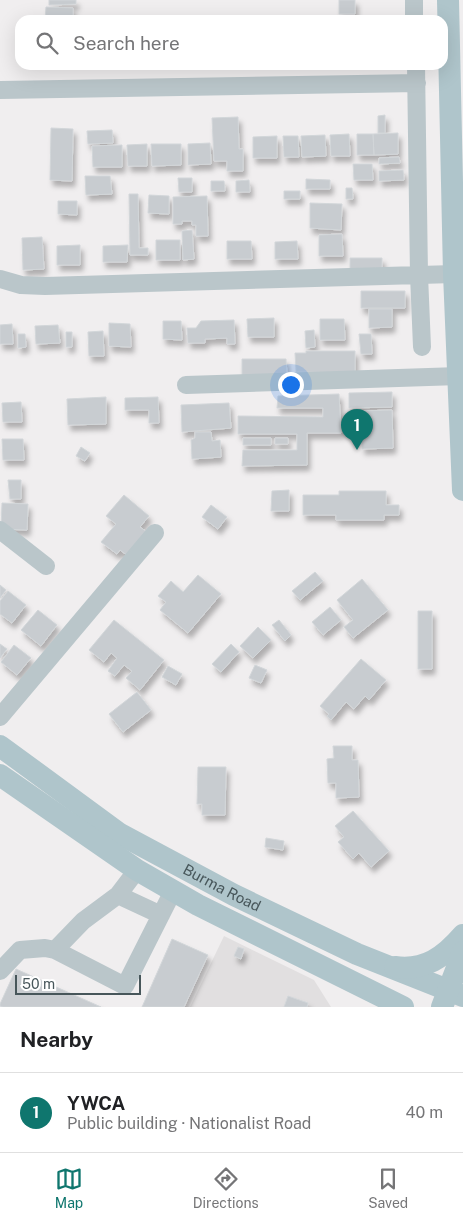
<!DOCTYPE html>
<meta charset="utf-8">
<style>
:root{--surface:#fff;--page:#f6f6f6;--text:#202124;--muted:#757577;--line:#e0e0e0;--accent:#0f766e}
body{margin:0;font-family:"Public Sans",sans-serif;background:var(--page);color:var(--text)}
.scale{position:absolute;left:15px;bottom:12px;width:126px;box-sizing:border-box;padding-left:5px;border:2px solid #47565a;border-top:0;font-size:14px;line-height:18px;white-space:nowrap;color:#47565a;-webkit-text-stroke:4px #fff;paint-order:stroke}
.you{position:absolute;left:290px;top:384px;width:18px;height:18px;margin:-12px;border:4px solid #fff;border-radius:50%;background:#1a73e8;box-shadow:0 0 0 8px #1a73e833}
.badge{display:grid;place-items:center;width:32px;height:32px;border-radius:50%;background:var(--accent);color:#fff;font-size:16px;font-weight:700}
.pin{position:absolute;translate:-50% -41px;filter:drop-shadow(0 1px 2px #0008)}
.pin::after{content:'';position:absolute;top:26px;width:18px;height:15px;background:inherit;clip-path:polygon(0 0,100% 0,50% 100%)}
.list{margin:0;padding:0;list-style:none}
h2{display:flex;justify-content:space-between;align-items:center;height:65px;margin:0;padding:0 20px;font-size:21px}
h2 small{font-size:16px;font-weight:400;color:var(--muted)}
.list li{display:grid;grid-template-columns:32px 1fr auto;gap:15px;align-items:center;box-sizing:border-box;height:80px;padding:0 20px;border-top:1px solid var(--line)}
.list b{display:block;font-size:19px;white-space:nowrap}
.list p{margin:0;font-size:16px;white-space:nowrap;color:var(--muted)}
.list em{font-size:16px;font-style:normal;color:var(--muted)}
.icon{flex:none;width:28px;height:28px;fill:none;stroke:currentColor;stroke-width:2;stroke-linecap:round;stroke-linejoin:round}
.map{position:relative;flex:none;width:463px;height:1007px;overflow:hidden}
.search{position:absolute;background:var(--surface);box-shadow:0 5px 20px #0002;left:15px;right:15px;top:15px;height:55px;display:flex;align-items:center;gap:12px;box-sizing:border-box;padding:0 18px;border-radius:15px;color:var(--muted);font-size:19px}
.sheet{height:145px;background:var(--surface)}
nav{display:flex;justify-content:space-around;align-items:center;box-sizing:border-box;height:70px;border-top:1px solid var(--line);background:var(--surface);font-size:14px;color:var(--muted)}
nav a{display:grid;justify-items:center;gap:2px}
nav .on{color:var(--accent)}
.map>svg:first-child{display:block}
</style>
<div class="map">
<svg width="463" height="1007" viewBox="0 0 463 1007">
<defs>
<filter id="shadow"><feDropShadow dx="3" dy="5.5" stdDeviation="2.5" flood-color="#0004"/></filter>
</defs>
<rect width="100%" height="100%" fill="#f0eeef"/>
<path fill="#e1dfe0" d="M224,936L314,980L331,1007H190Z"/>
<path fill="#c8ccd0" stroke="#d2d6d9" filter="url(#shadow)" d="M49,0H76V4L49,5Z
M339,0H355V14H339Z
M46,7L73,8V20H45Z
M385,115V133H378V116Z
M238,117L239,149H243V171H227V161H214L212,118Z
M51,128L73,129L72,181L50,180Z
M112,130L113,143L88,144L87,131Z
M398,133V154L374,155L373,134Z
M349,134L350,156H331L330,135Z
M357,134H373L374,155H357Z
M325,135L326,156L302,157L301,136Z
M277,136V158H253V137Z
M283,136H298L299,157H284Z
M210,143L211,164L188,165V144Z
M147,144V166H128L127,145Z
M151,144H181V165L152,166Z
M122,145V167H93L92,146Z
M399,157L400,163L379,164V158Z
M353,164H372L373,180H354Z
M403,170L404,180L379,181V171Z
M85,176H110L112,194L86,195Z
M178,178H192V192H179Z
M306,179L330,180V189H306Z
M249,180L250,192H236V181Z
M211,181H224L225,191H211Z
M346,188H352L353,199H346Z
M284,191H300V199H284Z
M129,194H138L139,248H148V255H130Z
M149,195L169,196V214L148,213Z
M207,196L208,236H196V225H192V221H182V224H173V197Z
M58,201H77V215L58,214Z
M310,203L342,204L341,230L310,228Z
M192,230L194,259L183,260L182,231Z
M342,234L343,256H319V235Z
M42,237L44,269L23,270L22,238Z
M156,240H180V260H156Z
M227,241H251L252,259H227Z
M297,241L298,259H275V242Z
M80,245V265H57V246Z
M128,245L127,262H103V246Z
M350,258H382V269H350Z
M361,291H405V308H361Z
M369,309H392V327L369,328Z
M274,318V337H248L247,319Z
M320,319H344L345,340H320Z
M234,320L235,344H227V338L205,339V343H188L187,328H196L201,321Z
M163,321H181L182,340L163,339Z
M109,323L130,324L131,347L109,346Z
M12,324L13,344H0V325Z
M58,325L60,343L36,344L35,326Z
M314,330L315,347L306,348L305,331Z
M103,331L104,356H89L88,332Z
M66,332H72V347H66Z
M18,334H25L26,347L18,348Z
M359,334H371L372,354H361Z
M306,351H355V373L296,372L295,353H306Z
M242,359H286L287,375L242,376Z
M392,392V407L349,408V393Z
M339,394L341,433H307V465L242,466L243,450H297V434H238V416L323,417V408H277L278,396Z
M106,397V424L68,425L67,399Z
M158,397L159,423H149V410H125V398Z
M21,402L22,422H3L2,403Z
M229,403L231,428L182,432L181,405Z
M392,410L393,448L362,449L361,411Z
M195,432H211L212,441L220,440L221,457L192,459L191,440L195,438Z
M243,438H271V445H243Z
M275,438H288V444H275Z
M2,439H23L24,460H3Z
M81,447L90,453L85,461L76,456Z
M8,480H21V499H10Z
M289,490V511H271L272,491Z
M339,491H386V505H399V515H384V520H336V515H303V495H339Z
M124,495L149,516L140,527L147,532L128,556L120,550L117,554L101,542L116,524L106,516Z
M2,503L28,504L27,530L1,529Z
M211,505L227,517L218,529L202,517Z
M315,572L323,581L300,600L292,591Z
M198,575L221,594L188,633L160,610L166,602L158,596L171,581L183,592Z
M362,579L388,610L353,638L344,627L353,620L337,600Z
M0,585L6,590L0,598Z
M8,591L26,605L12,623L0,614V601Z
M330,607L341,620L323,635L312,622Z
M38,610L57,625L41,646L21,630Z
M418,611H432V669H418Z
M114,620L164,660L140,690L126,678L132,671L124,665L115,676L108,671L117,658L111,653L104,662L89,650Z
M279,620L291,635L285,641L272,625Z
M258,627L271,640L253,658L240,646Z
M0,644L7,649L0,658Z
M231,644L239,652L221,672L212,664Z
M14,645L31,658L17,675L1,662Z
M361,659L386,680L369,700L365,696L354,709L346,702L331,720L327,716L329,714L320,706Z
M255,665L267,670L261,683L249,678Z
M168,666L182,674L176,685L162,677Z
M137,692L151,710L123,732L109,714Z
M333,746H352V760H358L359,797L336,798V783H328L327,759L334,758Z
M198,767H226L225,815H202V804H197Z
M353,811L389,851L371,867L359,853L353,859L338,842L344,837L335,826Z
M266,838L284,841L283,850L265,847Z
M172,939L208,955L184,1007H142Z
M238,947L244,949L241,959L234,956Z
M16,969L101,1007H3L0,1006V1004Z
M288,996L308,1003L307,1007H284Z"/>
<g fill="none" stroke-linecap="round" stroke-linejoin="round">
<path stroke="#bac6ca" stroke-width="18" d="M414,0V20
M416,65L419,275L422,347
M0,90L417,83
M0,279L21,285L45,286L454,274
M186,385L459,376
M0,530L46,566
M0,717L155,533
M118,895L161,915
M55,950L125,986L173,891
M0,971L20,950L45,948L55,950L83,921L118,895L137,870"/>
<g stroke="#afc5cb" stroke-width="22">
<path d="M448,0L454,274L463,490"/>
<path id="s1" d="M0,746L120,834L234,895L357,954L463,996"/>
<path d="M0,775L137,870L198,905L403,1007"/>
<path d="M395,967C425,971 444,957 463,935"/>
<path d="M442,1007L463,952"/>
</g>
</g>
<g text-anchor="middle" stroke-width="4.5" stroke-linejoin="round" paint-order="stroke">
<g font-size="15" fill="#47565a" stroke="#fff">
<text dy="5" stroke="none"><textPath href="#s1" startOffset="264">Burma Road</textPath></text>
</g>
</g>
</svg>
<div class="scale">50 m</div>
<div class="you"></div>
<div class="pin badge" style="left:357px;top:450px">1</div>
<div class="search"><svg class="icon" aria-label="search" viewBox="0 0 24 24"><circle cx="10" cy="10" r="6"/><path d="M15 15l6 6"/></svg>Search here</div>
</div>
<section class="sheet">
<h2>Nearby<small></small></h2>
<ul class="list">
<li><span class="badge">1</span><div><b>YWCA</b><p>Public building · Nationalist Road</p></div><em>40 m</em></li>
</ul>
</section>
<nav>
<a class="on"><svg class="icon" aria-label="map" viewBox="0 0 24 24"><path d="M3 6l6-2 6 2 6-2v14l-6 2-6-2-6 2zM9 4v14M15 6v14"/></svg>Map</a>
<a><svg class="icon" aria-label="directions" viewBox="0 0 24 24"><path d="M12 3l9 9-9 9-9-9zM9 14v-3h6M13 9l2 2-2 2"/></svg>Directions</a>
<a><svg class="icon" aria-label="saved" viewBox="0 0 24 24"><path d="M7 4h10v16l-5-4-5 4z"/></svg>Saved</a>
</nav>
